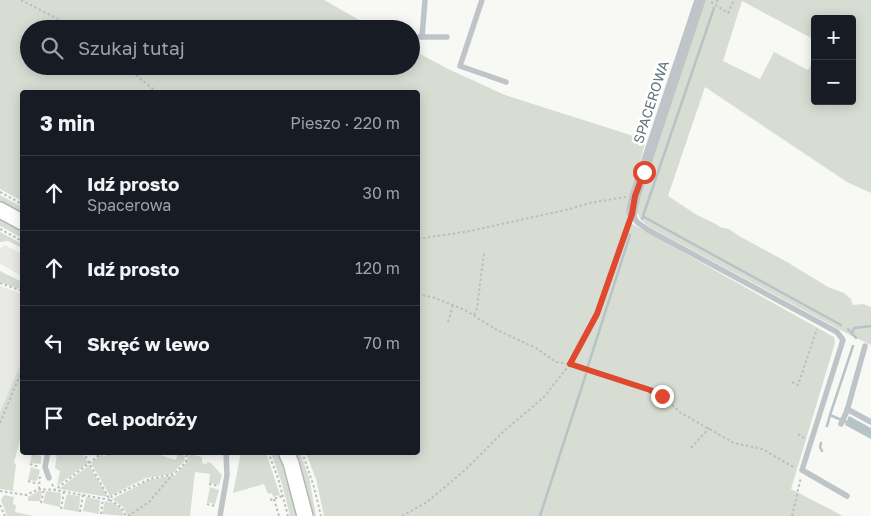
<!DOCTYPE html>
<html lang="pl">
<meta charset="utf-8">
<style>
:root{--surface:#171b24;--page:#242831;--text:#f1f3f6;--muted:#9ea1a6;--line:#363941}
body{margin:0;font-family:"Golos Text",sans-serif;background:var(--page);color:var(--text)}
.controls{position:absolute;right:15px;top:15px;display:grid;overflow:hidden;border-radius:5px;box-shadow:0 2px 12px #0003}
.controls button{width:45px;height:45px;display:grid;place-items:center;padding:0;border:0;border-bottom:1px solid var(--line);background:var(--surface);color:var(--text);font:25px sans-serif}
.stop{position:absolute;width:15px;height:15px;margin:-11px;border:4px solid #de492f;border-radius:50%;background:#fff}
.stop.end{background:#de492f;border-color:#fff;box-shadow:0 1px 5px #0008}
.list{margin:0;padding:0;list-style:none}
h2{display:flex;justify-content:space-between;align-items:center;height:65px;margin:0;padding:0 20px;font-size:21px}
h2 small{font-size:16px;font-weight:400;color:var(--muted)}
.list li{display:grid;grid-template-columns:32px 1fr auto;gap:15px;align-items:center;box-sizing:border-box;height:75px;padding:0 20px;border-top:1px solid var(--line)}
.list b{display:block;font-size:19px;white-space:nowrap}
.list p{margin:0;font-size:16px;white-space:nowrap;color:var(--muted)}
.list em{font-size:16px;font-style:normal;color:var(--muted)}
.icon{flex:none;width:28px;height:28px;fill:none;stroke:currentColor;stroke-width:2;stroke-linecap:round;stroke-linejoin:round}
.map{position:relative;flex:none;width:871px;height:516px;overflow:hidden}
.search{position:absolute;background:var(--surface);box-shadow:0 2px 12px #0003;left:20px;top:20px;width:400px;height:55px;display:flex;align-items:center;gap:12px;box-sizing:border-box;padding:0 18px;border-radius:28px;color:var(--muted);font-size:19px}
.panel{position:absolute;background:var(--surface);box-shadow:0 2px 12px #0003;left:20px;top:90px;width:400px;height:365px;border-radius:5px}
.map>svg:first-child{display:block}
</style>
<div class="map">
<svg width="871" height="516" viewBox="0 0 871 516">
<rect width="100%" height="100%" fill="#f8f8f5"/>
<path fill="#e9e9e8" d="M5,245L22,254V276L0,264V249Z
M0,286L22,294V360L0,412Z"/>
<path fill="#d8ddd4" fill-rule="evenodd" d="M0,0H324L375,29H29V66H411V49L448,69L505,95L646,140L629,203L627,221L834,337L835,343L791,489L843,516H324L316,479L306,453L418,452V92H22V201L0,189Z
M703,0H871V193L847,182L705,87L668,196L697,215L716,224L720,227L729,229L739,236L787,262L828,287L844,293L851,299L853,305L863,304L871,307V345L850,335L649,227C640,219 636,215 637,203ZM742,1L815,40V19H852V101H815V58L808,70L774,52L760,79L723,61Z
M0,195L22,207V214L0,202Z
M0,219L22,231V238L0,226Z
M0,232L22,244V248L8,241L0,242Z
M0,271L22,282V290L0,282Z
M22,360V419L20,430L22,431L14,463L16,464L13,489L14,491L0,489V412Z
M241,452L266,453L280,495L273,497L272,493L268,494L264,484L233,493Z
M57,453H82L88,463L57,486L60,471L55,468Z
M109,453H161L160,455L176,460L178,453L185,456L184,461L172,474L146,478L110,496L91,463L102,454L104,457Z
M271,453H278L281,461L297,516H290L282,484Z
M294,453H300L309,477L316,516H312Z
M32,454L41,456V464L30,463Z
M189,454L202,457V463L207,464V462L211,463L222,475L219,485L209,483L210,474L195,472L190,516H128L122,506L112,499L149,480L175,475L187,462Z
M89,465L108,497L59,489Z
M31,467L40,470L37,481L28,480Z
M210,487L219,490L215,504L207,502Z
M40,490L42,491L40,501H28V497Z
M46,491L61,493L60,507L43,503Z
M67,494L80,496L79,512L63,509Z
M4,495L14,497L13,504L16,505L15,512L33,516H7L1,500Z
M86,497L100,500L99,514L83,511Z
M105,501C115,503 122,506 124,516L102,514Z"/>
<path fill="#b6c4c7" d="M849,416L871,428V439L845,425Z"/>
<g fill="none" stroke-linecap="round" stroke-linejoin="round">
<path stroke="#b6c4c7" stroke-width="2.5" d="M717,1V0
M644,217L841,325
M642,219L714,8
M848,329L856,338
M852,333L854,328L871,326
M588,366L630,235
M846,422L830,415L853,346
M827,426L830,415
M821,443L820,447L822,451
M540,516L586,374"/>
<g stroke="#b1b8bb" stroke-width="18">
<path id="secondary" d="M0,210L22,222
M286,452L291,463L305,516"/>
</g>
<path stroke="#bbbec0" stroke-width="2" stroke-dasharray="2.5 2.5" stroke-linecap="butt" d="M21,0L77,29
M711,2L728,13L734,0
M124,66L157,92
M0,192L22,204
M0,229L22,241
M418,239L470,231L570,209L589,203L626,197
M0,283L22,291
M418,294L435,298L465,310L497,330L536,348L556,362L570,364L650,390L662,396L681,413L734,443L762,449L795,468
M474,315L477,308L484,253
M448,322L453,305
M792,382L798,385L817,329
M0,423L22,370
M798,434L804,438
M691,448L709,428
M35,452L41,454
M83,452L110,500L121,507L126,516
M268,452L278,478L288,516
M302,452L314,487L321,516
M30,464L39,467
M28,481L38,484
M52,484L55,490L110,500L112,496L150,479L174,474L186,462L187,452
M209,484L219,486
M39,489L40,476
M0,491L26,495L39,489L55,490L103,452
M274,499L279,516
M270,500L283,496
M41,503L44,489
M207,504L215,506
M0,505L5,516
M61,509L64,491
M80,512L83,495
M101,514L103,498
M128,516L149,502L173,474
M402,516L427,502L465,470L504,431L544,397L570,364L597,314L629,223
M792,516L801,477"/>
<path stroke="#bec4c7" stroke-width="5.5" d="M482,0L460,66L506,82
M414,37H447
M422,37L425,0
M632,213L637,222L648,230L837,332L843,340L802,470L847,496
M847,409L871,422
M841,424L847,411L865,346
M48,452L45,467L49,478
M220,516L227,475L226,452"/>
<path stroke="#bec4c7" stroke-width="11" d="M632,213V209L635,196L700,0"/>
<use href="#secondary" stroke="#fff" stroke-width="15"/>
</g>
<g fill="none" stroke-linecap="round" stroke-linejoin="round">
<path stroke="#de492f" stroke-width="6" d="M644,172L635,196L632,214L597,314L570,364L650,390L662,396"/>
</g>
<g text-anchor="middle" stroke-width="5" stroke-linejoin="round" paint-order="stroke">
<g font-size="14" fill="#64767f" stroke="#fff">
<text transform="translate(651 102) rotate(-72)" y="5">SPACEROWA</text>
</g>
</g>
</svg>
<div class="controls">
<button>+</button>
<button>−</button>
</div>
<div class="stop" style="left:644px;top:172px"></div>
<div class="stop end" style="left:662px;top:396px"></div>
<div class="search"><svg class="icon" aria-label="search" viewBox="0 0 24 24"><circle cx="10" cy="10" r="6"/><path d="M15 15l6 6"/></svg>Szukaj tutaj</div>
<section class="panel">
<h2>3 min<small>Pieszo · 220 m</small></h2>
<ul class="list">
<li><svg class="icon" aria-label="ahead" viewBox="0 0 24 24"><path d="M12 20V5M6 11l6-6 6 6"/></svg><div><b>Idź prosto</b><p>Spacerowa</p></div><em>30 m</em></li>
<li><svg class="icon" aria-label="ahead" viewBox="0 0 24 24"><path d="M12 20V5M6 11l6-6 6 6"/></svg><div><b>Idź prosto</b></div><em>120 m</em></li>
<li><svg class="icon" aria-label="left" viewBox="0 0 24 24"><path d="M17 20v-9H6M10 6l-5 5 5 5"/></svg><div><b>Skręć w lewo</b></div><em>70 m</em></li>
<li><svg class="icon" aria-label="arrive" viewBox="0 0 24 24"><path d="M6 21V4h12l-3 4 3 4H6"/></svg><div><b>Cel podróży</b></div></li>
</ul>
</section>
</div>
